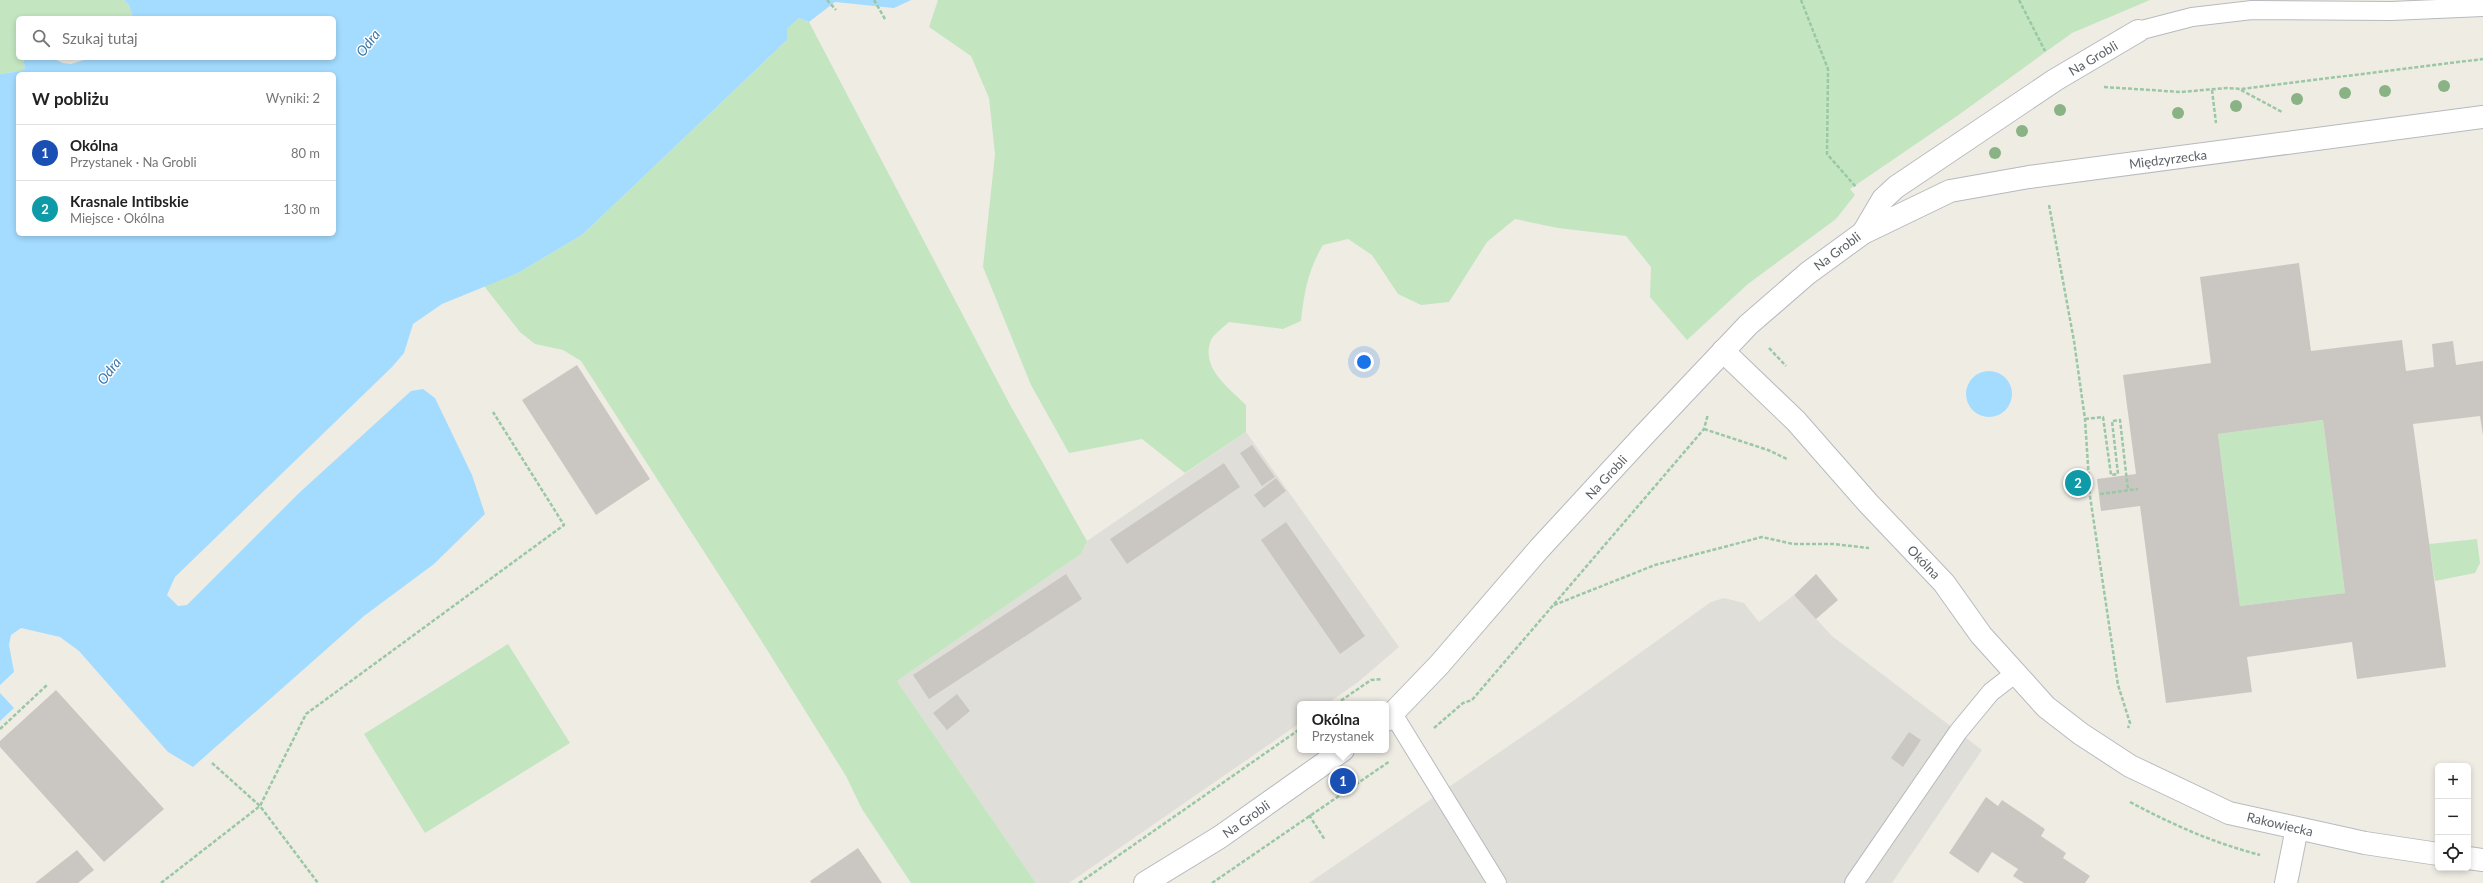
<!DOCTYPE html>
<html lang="pl">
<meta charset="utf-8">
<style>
:root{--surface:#fff;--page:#f2f2f2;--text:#222;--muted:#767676;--line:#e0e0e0;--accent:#e93630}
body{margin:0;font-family:Lato,sans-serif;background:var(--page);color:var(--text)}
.controls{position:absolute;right:12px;bottom:12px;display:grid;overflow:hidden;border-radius:6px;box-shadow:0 2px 6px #0003}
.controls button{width:36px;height:36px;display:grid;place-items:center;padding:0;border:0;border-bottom:1px solid var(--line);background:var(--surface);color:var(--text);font:20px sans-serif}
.you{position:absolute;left:1364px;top:362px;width:14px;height:14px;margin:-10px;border:3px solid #fff;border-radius:50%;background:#1a73e8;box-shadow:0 0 0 6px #1a73e833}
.badge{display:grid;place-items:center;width:26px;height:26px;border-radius:50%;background:var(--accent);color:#fff;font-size:13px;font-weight:700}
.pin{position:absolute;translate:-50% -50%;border:2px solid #fff;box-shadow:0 1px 4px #0006}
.popup{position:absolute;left:1297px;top:701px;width:92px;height:52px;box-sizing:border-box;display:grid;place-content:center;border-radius:6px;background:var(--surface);filter:drop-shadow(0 1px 3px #0005);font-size:13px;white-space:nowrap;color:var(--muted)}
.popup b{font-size:15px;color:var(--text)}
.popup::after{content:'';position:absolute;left:50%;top:100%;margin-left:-8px;border:8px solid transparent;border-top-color:var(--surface)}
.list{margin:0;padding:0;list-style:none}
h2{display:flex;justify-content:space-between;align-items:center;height:52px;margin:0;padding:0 16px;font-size:17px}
h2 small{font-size:13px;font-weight:400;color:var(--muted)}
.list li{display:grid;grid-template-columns:26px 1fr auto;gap:12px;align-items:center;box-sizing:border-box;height:56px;padding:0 16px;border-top:1px solid var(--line)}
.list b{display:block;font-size:15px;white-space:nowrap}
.list p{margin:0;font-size:13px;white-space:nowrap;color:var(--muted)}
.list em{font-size:13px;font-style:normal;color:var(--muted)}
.icon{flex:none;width:22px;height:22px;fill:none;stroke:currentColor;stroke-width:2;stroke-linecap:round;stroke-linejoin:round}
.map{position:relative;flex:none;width:2483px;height:883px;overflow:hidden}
.search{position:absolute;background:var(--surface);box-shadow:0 2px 6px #0003;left:16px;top:16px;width:320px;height:44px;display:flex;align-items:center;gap:10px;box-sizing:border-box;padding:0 14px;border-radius:6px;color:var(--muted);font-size:15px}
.panel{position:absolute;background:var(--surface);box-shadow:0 2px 6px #0003;left:16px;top:72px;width:320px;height:164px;border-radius:6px}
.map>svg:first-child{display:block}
</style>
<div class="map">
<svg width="2483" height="883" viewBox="0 0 2483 883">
<rect width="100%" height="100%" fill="#efece4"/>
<path fill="#e0ded9" d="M1246,432L1399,647L1358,682L1327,704H1300V723L1069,883H1036L897,681L1081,554L1087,541Z
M1794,595L1832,636L1982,750L1892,883H1309L1545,721L1711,602L1724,598L1744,603L1759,622Z"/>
<path fill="#c3e6c1" d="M0,0H124L129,5L133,18H18V58H23L25,68L20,71L0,74Z
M938,0H2150L2072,33L1957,116L1850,189L1855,195L1836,219L1748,284L1687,340L1650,297L1651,267L1626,236L1558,228L1515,219L1487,242L1449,302L1421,305L1398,294L1372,255L1348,239L1323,245C1308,270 1304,293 1301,321L1283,329L1229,322C1224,327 1214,334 1211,340C1200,368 1229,388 1246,405V432L1185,473L1142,439L1069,453L1031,385L983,267L995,154L989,98L971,56L929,27Z
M799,18L809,22L1009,403L1087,541L1081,554L897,681L1036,883H911L862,809L846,776L759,637L581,361L563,350L535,344L520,332L484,286L518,273L582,235L787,40V29Z
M2323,420L2345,593L2240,606L2218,434Z
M2477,539L2480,563L2475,573L2435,581L2429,544Z
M508,644L570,743L425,833L364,734Z"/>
<path fill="#a4dcff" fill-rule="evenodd" d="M124,0H911L894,8L835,2L809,22L799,18L787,29V40L582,235L518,273L442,304L413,324L404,353L392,367L175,577L167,595L178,606L187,605L299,493L411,391L423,389L435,398L472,475L485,514L434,564L364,616L193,767L168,752L79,651L60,637L21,628L11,635L9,645L14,672L0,685V74L20,71L25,68L23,58H52L63,63L71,64L90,58H334V18H133L129,5ZM18,74H334V234H18Z
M1966 394a23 23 0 1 1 46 0a23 23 0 1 1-46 0Z
M0,693L14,708L0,721Z"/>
<path fill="#cac7c2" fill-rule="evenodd" d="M2299,263L2311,351L2402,340L2406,371L2434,367L2432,344L2453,341L2456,365L2483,361V436L2480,416L2413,424L2446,667L2357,679L2352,642L2247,657L2252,692L2166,703L2140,506L2101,511L2097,479L2136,474L2123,375L2211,363L2200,277ZM2323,420L2345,593L2240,606L2218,434Z
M577,365L650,479L596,515L522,400Z
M1252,445L1275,477L1262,486L1240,453Z
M1224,463L1240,487L1127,564L1110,539Z
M1276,478L1286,491L1264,508L1254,495Z
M1286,522L1365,636L1340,654L1261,540Z
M1066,574L1082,599L929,699L913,675Z
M1816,574L1838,600L1816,619L1794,595Z
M56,690L164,809L104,862L0,747V741Z
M957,694L970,711L947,730L933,713Z
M1909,732L1921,740L1903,767L1891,758Z
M1986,797L1998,806L2002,800L2045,829L2041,836L2066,853L2063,858L2090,876L2085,883H2024L2013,876L2018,869L1992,852L1978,873L1949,853Z
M858,848L882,883H811L810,881Z
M77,850L94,870L78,883H35Z"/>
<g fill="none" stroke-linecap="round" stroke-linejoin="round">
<g stroke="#b7babe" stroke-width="20">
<path id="lane" d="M2138,31L2192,17L2252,10L2391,11L2483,7
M1393,714L1497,883
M1854,883L1958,732L1991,692L2017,672"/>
</g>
<g stroke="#b7babe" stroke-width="24">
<path id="street" d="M1863,233L1883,199L1896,187L2055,80L2138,31
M1723,351L1796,421L1868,503L1944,583L1981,635L2046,707L2081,734L2130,766L2229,813L2365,843L2438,854
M2468,858L2483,860
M2286,883L2297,828"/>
</g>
<g stroke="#b6b9be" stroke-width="24">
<path id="secondary" d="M1386,720L1439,665L1539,549L1645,434L1748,325L1808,273L1863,233L1950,191L2029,177L2483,117
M1145,883L1220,837L1343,750"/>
</g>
<path stroke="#9ac7a5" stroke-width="2.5" stroke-dasharray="4 2" stroke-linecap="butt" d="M827,0L836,10
M874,0L885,19
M1801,0L1828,69L1827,154L1856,187
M2019,0L2045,51
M2104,87L2181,92L2227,88L2241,89L2483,59
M2212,90L2216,123
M2241,90L2282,112
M2049,205L2074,341L2085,419L2090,496L2118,685L2130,723L2128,728
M1769,348L1786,366
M2085,419L2103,417L2111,475L2118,474L2112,421L2120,420L2128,490
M1704,429L1768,450L1787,459
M2100,494L2138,489
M1554,605L1655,565L1762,537L1793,544H1833L1869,548
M1336,704L1371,680L1382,679
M1434,728L1463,703L1472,700L1704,429L1708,414
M0,729L47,685
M212,763L260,806L318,883
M2130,802C2173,825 2214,843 2260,855
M1309,815L1325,840
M161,883L260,806L306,714L564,525L493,412
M1079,883L1300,729
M1212,883L1390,761"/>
<use href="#lane" stroke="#fff" stroke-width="18"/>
<use href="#street" stroke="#fff" stroke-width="22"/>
<use href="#secondary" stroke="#fff" stroke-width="22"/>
</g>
<g fill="#89b384">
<circle cx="2444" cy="86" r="6"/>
<circle cx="2385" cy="91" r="6"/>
<circle cx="2345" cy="93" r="6"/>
<circle cx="2297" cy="99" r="6"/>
<circle cx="2236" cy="106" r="6"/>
<circle cx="2060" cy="110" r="6"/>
<circle cx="2178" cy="113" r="6"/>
<circle cx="2022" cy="131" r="6"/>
<circle cx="1995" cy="153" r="6"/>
</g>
<g text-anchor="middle" stroke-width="3" stroke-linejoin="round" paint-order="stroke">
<g font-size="13" fill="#5c6165" stroke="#fff">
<text transform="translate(2093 58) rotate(-31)" y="5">Na Grobli</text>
<text transform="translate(2168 159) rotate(-7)" y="5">Międzyrzecka</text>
<text transform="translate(1837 251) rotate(-37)" y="5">Na Grobli</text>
<text transform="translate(1606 477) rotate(-47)" y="5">Na Grobli</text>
<text transform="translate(1924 562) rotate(46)" y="5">Okólna</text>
<text transform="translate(1246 819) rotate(-35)" y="5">Na Grobli</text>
<text transform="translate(2280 824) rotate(13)" y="5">Rakowiecka</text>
</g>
<g font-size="14" font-style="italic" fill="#3e77a8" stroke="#fff">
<text transform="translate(368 43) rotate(-52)" y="5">Odra</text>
<text transform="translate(109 371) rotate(-52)" y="5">Odra</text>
</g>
</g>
</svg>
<div class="controls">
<button>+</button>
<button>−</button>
<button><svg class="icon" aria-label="locate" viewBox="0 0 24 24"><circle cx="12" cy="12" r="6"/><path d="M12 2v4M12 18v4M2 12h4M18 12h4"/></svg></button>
</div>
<div class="you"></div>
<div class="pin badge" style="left:1343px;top:781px;background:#1a4fb4">1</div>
<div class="popup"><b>Okólna</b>Przystanek</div>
<div class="pin badge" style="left:2078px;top:483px;background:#0f9aa8">2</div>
<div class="search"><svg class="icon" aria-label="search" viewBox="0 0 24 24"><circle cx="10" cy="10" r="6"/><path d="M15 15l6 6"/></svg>Szukaj tutaj</div>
<section class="panel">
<h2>W pobliżu<small>Wyniki: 2</small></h2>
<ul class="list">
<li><span class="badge" style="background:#1a4fb4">1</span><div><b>Okólna</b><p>Przystanek · Na Grobli</p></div><em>80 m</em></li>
<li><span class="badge" style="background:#0f9aa8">2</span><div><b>Krasnale Intibskie</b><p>Miejsce · Okólna</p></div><em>130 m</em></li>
</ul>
</section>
</div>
